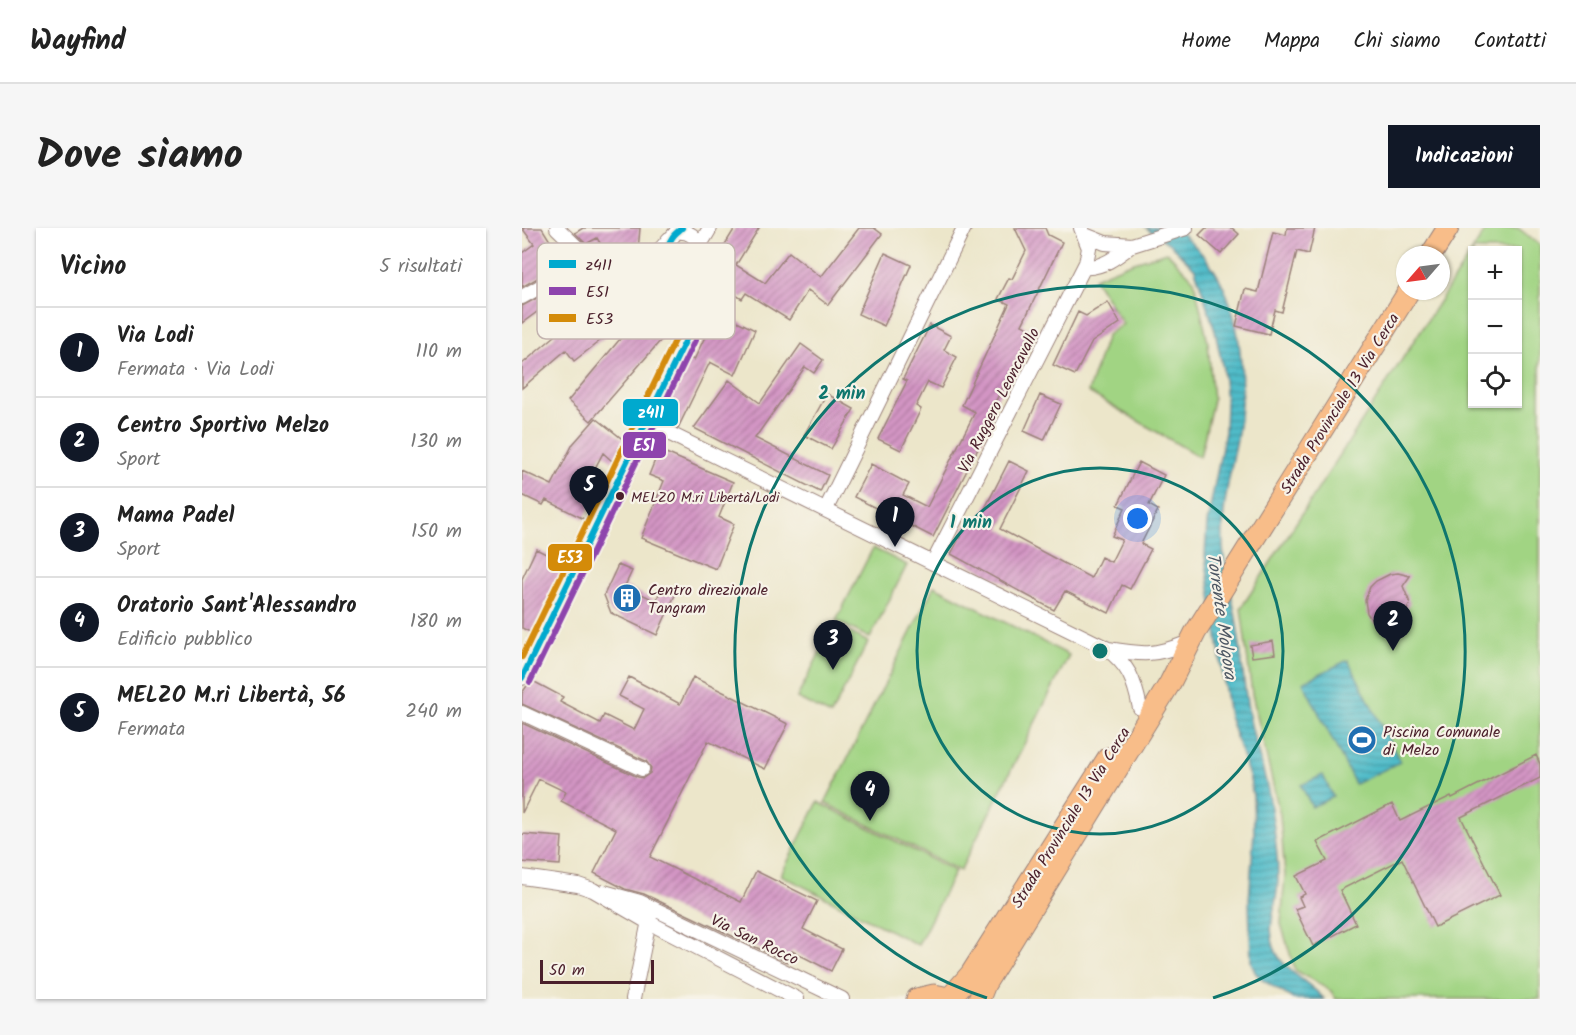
<!DOCTYPE html>
<html lang="it">
<meta charset="utf-8">
<style>
:root{--surface:#fff;--page:#f6f6f6;--text:#222;--muted:#767676;--line:#e0e0e0;--accent:#111827}
body{margin:0;font-family:Kalam,sans-serif;background:var(--page);color:var(--text)}
.controls{position:absolute;right:18px;top:18px;display:grid;overflow:hidden;border-radius:0px;box-shadow:0 2px 4px #0004}
.controls button{width:54px;height:54px;display:grid;place-items:center;padding:0;border:0;border-bottom:2px solid var(--line);background:var(--surface);color:var(--text);font:30px sans-serif}
.compass{position:absolute;left:874px;top:18px;width:54px;height:54px;border-radius:50%;background:var(--surface);box-shadow:0 2px 4px #0004;rotate:242deg}
.scale{position:absolute;left:18px;bottom:15px;width:114px;box-sizing:border-box;padding-left:6px;border:3px solid #4a1f2b;border-top:0;font-size:16px;line-height:21px;white-space:nowrap;color:#4a1f2b;-webkit-text-stroke:4px #f7f3e8;paint-order:stroke}
.you{position:absolute;left:616px;top:291px;width:21px;height:21px;margin:-15px;border:4px solid #fff;border-radius:50%;background:#1a73e8;box-shadow:0 0 0 9px #1a73e833}
.badge{display:grid;place-items:center;width:39px;height:39px;border-radius:50%;background:var(--accent);color:#fff;font-size:20px;font-weight:700}
.pin{position:absolute;translate:-50% -50px;filter:drop-shadow(0 2px 3px #0008)}
.pin::after{content:'';position:absolute;top:32px;width:21px;height:18px;background:inherit;clip-path:polygon(0 0,100% 0,50% 100%)}
.list{margin:0;padding:0;list-style:none}
h2{display:flex;justify-content:space-between;align-items:center;height:78px;margin:0;padding:0 24px;font-size:26px}
h2 small{font-size:20px;font-weight:400;color:var(--muted)}
.list li{display:grid;grid-template-columns:39px 1fr auto;gap:18px;align-items:center;box-sizing:border-box;height:90px;padding:0 24px;border-top:2px solid var(--line)}
.list b{display:block;font-size:22px;white-space:nowrap}
.list p{margin:0;font-size:20px;white-space:nowrap;color:var(--muted)}
.list em{font-size:20px;font-style:normal;color:var(--muted)}
.icon{flex:none;width:33px;height:33px;fill:none;stroke:currentColor;stroke-width:2;stroke-linecap:round;stroke-linejoin:round}
.map{position:relative;flex:none;width:1018px;height:771px;overflow:hidden;border-radius:0px}
header{display:flex;align-items:center;gap:36px;box-sizing:border-box;height:84px;padding:0 30px;background:var(--surface);border-bottom:2px solid var(--line)}
header strong{font-size:28px}
nav{display:flex;gap:33px;margin-inline-start:auto;font-size:21px}
.intro{display:flex;align-items:center;justify-content:space-between;box-sizing:border-box;height:144px;padding:0 36px}
h1{margin:0;font-size:42px}
.button{padding:15px 27px;border-radius:0px;background:var(--accent);color:#fff;font-size:21px;font-weight:700}
main{display:flex;gap:36px;padding:0 36px}
aside{flex:1;background:var(--surface);border-radius:0px;box-shadow:0 2px 4px #0004}
.map>svg:first-child{display:block}
</style>
<header>
<strong>Wayfind</strong>
<nav><a>Home</a><a>Mappa</a><a>Chi siamo</a><a>Contatti</a></nav>
</header>
<div class="intro"><h1>Dove siamo</h1><a class="button">Indicazioni</a></div>
<main>
<aside>
<h2>Vicino<small>5 risultati</small></h2>
<ul class="list">
<li><span class="badge">1</span><div><b>Via Lodi</b><p>Fermata · Via Lodi</p></div><em>110 m</em></li>
<li><span class="badge">2</span><div><b>Centro Sportivo Melzo</b><p>Sport</p></div><em>130 m</em></li>
<li><span class="badge">3</span><div><b>Mama Padel</b><p>Sport</p></div><em>150 m</em></li>
<li><span class="badge">4</span><div><b>Oratorio Sant'Alessandro</b><p>Edificio pubblico</p></div><em>180 m</em></li>
<li><span class="badge">5</span><div><b>MELZO M.ri Libertà, 56</b><p>Fermata</p></div><em>240 m</em></li>
</ul>
</aside>
<div class="map">
<svg width="1018" height="771" viewBox="0 0 1018 771">
<defs>
<pattern id="water-rules" width="6" height="5" patternUnits="userSpaceOnUse" patternTransform="scale(1.5)"><rect width="6" height="5" fill="#4fbcc9"/><path d="M0 2.5h6" fill="none" stroke="#4498a3"/></pattern>
<pattern id="building-hatch" width="6" height="6" patternUnits="userSpaceOnUse" patternTransform="scale(1.5)"><rect width="6" height="6" fill="#d395c4"/><path d="M-1 1l2-2M0 6l6-6M5 7l2-2" fill="none" stroke="#ad799f"/></pattern>
</defs>
<rect width="100%" height="100%" fill="#f7f3e8"/>
<filter id="ink" filterUnits="userSpaceOnUse"><feTurbulence type="fractalNoise" baseFrequency=".0167" numOctaves="2"/><feDisplacementMap in="SourceGraphic" scale="12" xChannelSelector="R" yChannelSelector="G"/><feConvolveMatrix kernelMatrix="1 2 1 2 8 2 1 2 1" color-interpolation-filters="sRGB"/></filter>
<filter id="wash" filterUnits="userSpaceOnUse"><feTurbulence type="fractalNoise" baseFrequency=".008" numOctaves="4" result="noise"/><feDisplacementMap in="SourceGraphic" scale="24" xChannelSelector="R" yChannelSelector="G"/><feGaussianBlur stdDeviation="1.35" result="paint"/><feColorMatrix in="noise" values="0 0 0 0 0 0 0 0 0 0 0 0 0 0 0 0 0 1.4 0 .05"/><feComposite in="paint" operator="in"/></filter>
<g filter="url(#wash)">
<rect width="100%" height="100%" fill="#ece6ca"/>
<path fill="#a1d483" stroke="#767a57" stroke-width="1.5" fill-rule="evenodd" d="M965,0H996L1018,17V771H814L809,763L773,742L759,696L763,647L758,587L730,466L719,380ZM951,22H996V176H951Z
M645,24L672,52L686,115L691,172L678,229L566,164L585,107L601,96L572,50L609,35Z
M351,320L385,337L348,410L314,393Z
M412,358L547,427L438,643L303,575Z
M312,396L346,414L309,487L275,470Z
M296,574L433,643L396,717L259,647Z"/>
<path fill="url(#water-rules)" stroke="#4c6e7a" stroke-width="1.5" d="M624,0H654C667,12 680,24 691,40C722,87 724,157 715,211C708,246 699,282 701,318C702,346 713,375 716,403C721,436 722,469 730,501C736,528 746,553 749,580C753,604 756,629 756,652C756,675 744,697 752,719C760,743 787,753 802,771H771L739,751L733,744L729,734L727,673L732,604L731,568L728,551L707,488L683,328L685,295L703,204L704,175L701,141L693,103L673,41L649,17Z
M826,432L878,534L833,556L781,454Z
M801,547L811,569L790,579L779,557Z"/>
<g id="blocks">
<path fill="url(#building-hatch)" fill-rule="evenodd" d="M0,0H20L38,29L18,39H35L0,59V25L12,16Z
M61,0H118L116,23L81,20L75,10L64,16L53,5Z
M213,0H237L214,37L243,55L267,24L299,49L337,0H352L360,6L306,77L286,62L267,92L224,65L220,71L188,51L198,34L194,31Z
M493,0H523L526,7L540,14L500,97L510,102L460,200L465,203L411,309L332,269L349,236L387,256L381,267L405,279L453,184L440,177L487,76L476,71L487,50L490,51L504,23Z
M684,0H710L717,6L699,26L677,7Z
M765,0H793L787,26L775,23L760,84L753,82L747,106L714,98L723,61L736,64L751,4L764,7Z
M363,25L389,37L362,98L336,86Z
M80,38L102,41L136,70L122,86L145,105L69,193L46,173L114,92L110,88L52,133L44,122L0,160V136L33,108L15,84L0,95V78L70,40ZM48,65L110,67L78,104Z
M586,74L598,95L570,114L553,147L531,137L556,84L564,88Z
M211,91L233,102L213,147L188,134L156,200L136,190L165,129L172,132L189,96L205,104Z
M408,97L429,108L422,122L435,129L419,160L406,154L394,178L399,181L379,222L356,211L385,153L381,151Z
M279,116L301,132L292,145L283,139L233,210L306,247L298,264L172,200L207,152L238,175Z
M305,166L332,181L309,221L282,207Z
M518,167L539,176L522,212L502,203Z
M74,190L104,214L90,233L81,225L60,265L72,271L62,291L24,272L21,277L0,267V243L30,257L51,216Z
M137,222L211,254L197,289L212,296L194,341L119,310L142,253L127,247Z
M487,233L507,243L478,301L569,350L579,329L589,334L600,312L590,308L603,280L596,277L617,234L642,247L627,277L636,282L619,316L629,321L608,361L600,357L587,385L543,363L532,382L429,326L446,294L454,298Z
M14,321L44,336L10,405L0,400V351Z
M96,337L110,343L103,358L134,373L140,359L154,365L135,407L89,385L82,367Z
M876,345L888,348L881,358L888,375L883,386L870,392V404L851,394L845,385L843,372L848,359L854,353L868,346Z
M751,413L753,426L730,429L728,417Z
M107,449L158,476L171,449L266,496L243,541L186,513L128,629L219,674L234,643L295,673L281,701L320,721L309,743L270,723L265,734L122,666L103,661L72,645L94,601L39,573L44,564L17,551L0,585V495L116,549L121,550L128,545L129,540L124,533L0,476V465L9,452L41,469L38,474L78,495L82,487L112,502L122,481L97,468Z
M1014,527L1018,536V550L939,589L978,667L913,699L880,631L818,662L834,696L791,718L773,681L781,678L777,669L783,666L774,648L805,633L795,614L870,576L878,593L929,568L930,570Z
M0,606L40,609L38,637L0,634Z"/>
</g>
</g>
<g filter="url(#ink)">
<use href="#blocks" fill-opacity="0" stroke="#9b827a" stroke-width="1.5"/>
<g fill="none" stroke-linecap="round" stroke-linejoin="round">
<g stroke="#9b827a" stroke-width="16">
<path id="minor" d="M35,0L67,31
M563,7L583,15L610,17L664,0
M147,17C148,24 151,30 158,31C183,37 182,0 154,4
M562,39C580,41 596,28 610,17
M164,63C160,41 178,18 188,0
M0,69L67,31C105,23 118,50 147,11
M124,194L584,420C607,438 612,451 618,480
M304,281L442,0
M411,335L564,35L567,20L559,0
M586,421C621,427 632,428 665,415
M0,450L172,95C181,61 118,28 160,0
M0,485L120,541
M0,649L56,657L71,662L126,694L275,771
M82,664L118,674L320,771
M111,771L128,688"/>
</g>
<g stroke="#9b827a" stroke-width="23">
<path id="primary" d="M909,27L926,0
M428,770L449,746L586,530
M395,771L412,767L431,771
M457,771L463,756L648,455L673,405L887,63"/>
</g>
<use href="#minor" stroke="#fff" stroke-width="14"/>
<use href="#primary" stroke="#f8bd89" stroke-width="21"/>
<g stroke="#f7f3e8" stroke-width="10">
<path id="bus-1" d="M0,450L172,95C172,86 172,80 169,71C161,54 136,30 150,10C152,6 157,3 160,0"/>
</g>
<g stroke="#f7f3e8" stroke-width="10">
<path id="bus-2" d="M8,454L178,102L182,82L172,59"/>
</g>
<g stroke="#f7f3e8" stroke-width="10">
<path id="bus-3" d="M0,429L161,96L164,84L156,67"/>
</g>
<use href="#bus-1" stroke="#00a9ce" stroke-width="6"/>
<use href="#bus-2" stroke="#8e44ad" stroke-width="6"/>
<use href="#bus-3" stroke="#d48b09" stroke-width="6"/>
</g>
</g>
<g fill="none" stroke="#0f766e" stroke-width="3">
<circle cx="578" cy="423" r="183"/>
<path d="M465 770A365 365 0 1 1 691 770"/>
</g>
<defs>
<g id="building-disc" transform="scale(1.5)"><circle r="9.5" fill="#1f6fb2" stroke="#f7f3e8"/><path d="M-4-6H4V6H1V3H-1V6H-4ZM-2.5-4.3h1.7v1.8h-1.7ZM.8-4.3h1.7v1.8H.8ZM-2.5-1h1.7V.8h-1.7ZM.8-1h1.7V.8H.8Z" fill="#fff"/></g>
<g id="stadium-disc" transform="scale(1.5)"><circle r="9.5" fill="#1f6fb2" stroke="#f7f3e8"/><path d="M0-5a6.5 5 0 1 0 0 10a6.5 5 0 1 0 0-10ZM-3.5-1.8h7v3.6h-7Z" fill="#fff"/></g>
</defs>
<g fill-rule="evenodd">
<use href="#building-disc" x="105" y="370"/>
<use href="#stadium-disc" x="840" y="512"/>
</g>
<circle fill="#4a1f2b" stroke="#f7f3e8" stroke-width="2" cx="98" cy="268" r="5"/>
<g text-anchor="middle" stroke-width="4.5" stroke-linejoin="round" paint-order="stroke">
<g font-size="14" fill="#4a1f2b" stroke="#f7f3e8" text-anchor="start">
<text x="109" y="274">MELZO M.ri Libertà/Lodi</text>
</g>
<g font-size="16" fill="#4a1f2b" stroke="#f7f3e8">
<text transform="translate(476 172) rotate(-63)" y="6">Via Ruggero Leoncavallo</text>
<text transform="translate(817 175) rotate(-58)" y="6">Strada Provinciale 13 Via Cerca</text>
<text transform="translate(548 589) rotate(-58)" y="6">Strada Provinciale 13 Via Cerca</text>
<text transform="translate(233 711) rotate(26)" y="6">Via San Rocco</text>
</g>
<g font-size="16" fill="#4a1f2b" stroke="#f7f3e8" text-anchor="start">
<text x="126" y="367">Centro direzionale<tspan x="126" dy="18">Tangram</tspan></text>
<text x="861" y="509">Piscina Comunale<tspan x="861" dy="18">di Melzo</tspan></text>
</g>
<g font-size="18" font-style="italic" fill="#4c5662" stroke="#f7f3e8">
<text transform="translate(700 388) rotate(82)" y="6">Torrente Molgora</text>
</g>
</g>
<rect x="15" y="15" width="198" height="96" rx="9" fill="#f7f3e8" stroke="#c3b3af" stroke-width="1.5"/>
<rect x="27" y="32" width="27" height="8" fill="#00a9ce"/>
<rect x="27" y="59" width="27" height="8" fill="#8e44ad"/>
<rect x="27" y="86" width="27" height="8" fill="#d48b09"/>
<g font-size="16" fill="#4a1f2b">
<text x="64" y="42">z411</text>
<text x="64" y="69">E51</text>
<text x="64" y="96">E53</text>
</g>
<circle cx="578" cy="423" r="9" fill="#0f766e" stroke="#f7f3e8" stroke-width="3"/>
<g font-size="18" text-anchor="middle" font-weight="bold" fill="#0f766e" stroke="#f7f3e8" stroke-width="4.5" stroke-linejoin="round" paint-order="stroke">
<text x="320" y="171">2 min</text>
<text x="449" y="300">1 min</text>
</g>
<g stroke="#f7f3e8" stroke-width="2">
<rect x="100" y="170" width="57" height="29" rx="6" fill="#00a9ce"/>
<rect x="100" y="203" width="45" height="28" rx="6" fill="#8e44ad"/>
<rect x="25" y="315" width="46" height="29" rx="6" fill="#d48b09"/>
</g>
<g font-size="16" text-anchor="middle" font-weight="bold" fill="#fff">
<text x="129" y="190">z411</text>
<text x="122" y="223">E51</text>
<text x="48" y="335">E53</text>
</g>
</svg>
<div class="controls">
<button>+</button>
<button>−</button>
<button><svg class="icon" aria-label="locate" viewBox="0 0 24 24"><circle cx="12" cy="12" r="6"/><path d="M12 2v4M12 18v4M2 12h4M18 12h4"/></svg></button>
</div>
<svg class="compass" viewBox="-18 -18 36 36"><path d="M0-13l5 13h-10z" fill="#e53935"/><path d="M0 13l5-13h-10z" fill="#767676"/></svg>
<div class="scale">50 m</div>
<div class="you"></div>
<div class="pin badge" style="left:373px;top:319px">1</div>
<div class="pin badge" style="left:871px;top:423px">2</div>
<div class="pin badge" style="left:311px;top:442px">3</div>
<div class="pin badge" style="left:348px;top:593px">4</div>
<div class="pin badge" style="left:67px;top:288px">5</div>
</div>
</main>
